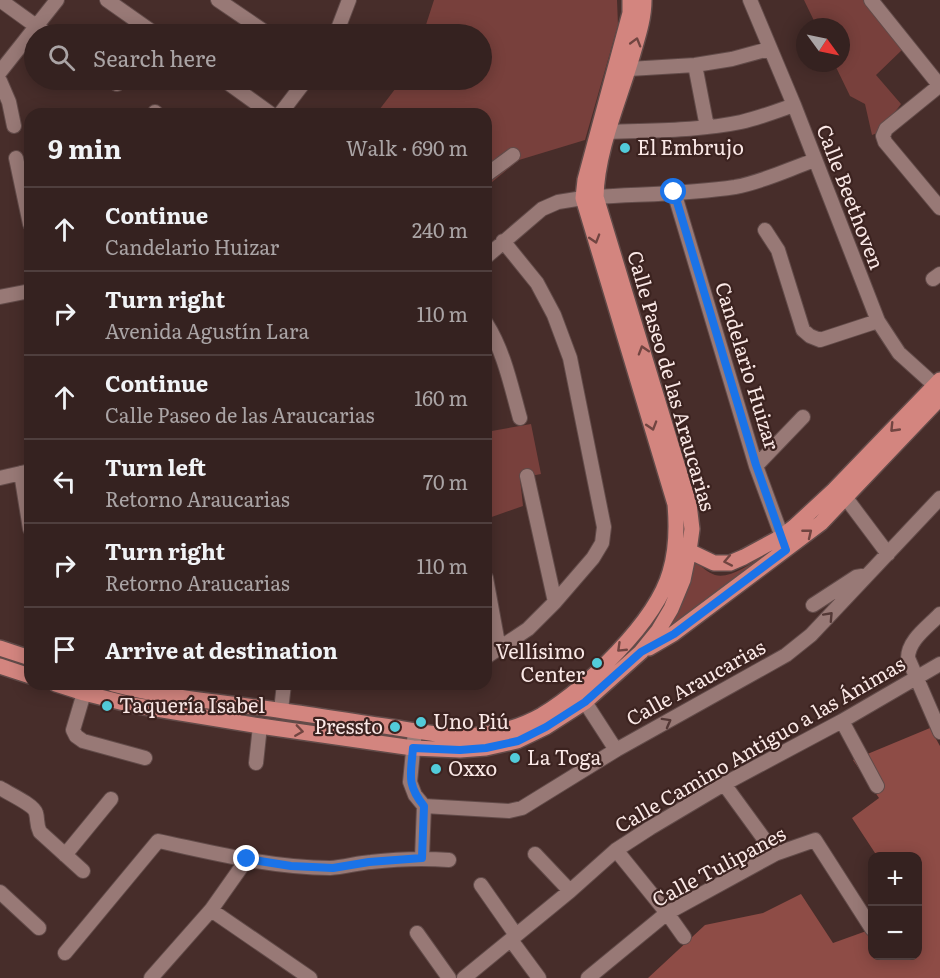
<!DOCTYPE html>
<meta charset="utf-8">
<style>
:root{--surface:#352220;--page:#402f2d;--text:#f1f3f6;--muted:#aaa4a5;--line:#4f3f3e}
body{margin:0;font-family:Literata,serif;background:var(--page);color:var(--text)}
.controls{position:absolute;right:18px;bottom:18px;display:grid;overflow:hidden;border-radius:12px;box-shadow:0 3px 15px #0003}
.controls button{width:54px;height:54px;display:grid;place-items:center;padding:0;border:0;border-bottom:2px solid var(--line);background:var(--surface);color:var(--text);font:30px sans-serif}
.compass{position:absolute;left:796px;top:18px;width:54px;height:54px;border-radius:50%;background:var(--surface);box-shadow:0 3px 15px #0003;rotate:123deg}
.stop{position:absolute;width:18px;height:18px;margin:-14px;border:4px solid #1a73e8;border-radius:50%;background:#fff}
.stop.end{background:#1a73e8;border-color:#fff;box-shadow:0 2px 6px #0008}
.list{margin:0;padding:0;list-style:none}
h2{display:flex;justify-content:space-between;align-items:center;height:78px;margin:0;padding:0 24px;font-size:26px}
h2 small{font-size:20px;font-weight:400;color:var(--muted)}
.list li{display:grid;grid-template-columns:39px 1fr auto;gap:18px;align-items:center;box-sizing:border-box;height:84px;padding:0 24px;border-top:2px solid var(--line)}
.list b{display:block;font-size:22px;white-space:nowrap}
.list p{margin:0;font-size:20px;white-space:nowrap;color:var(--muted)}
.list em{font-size:20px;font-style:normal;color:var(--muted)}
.icon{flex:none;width:33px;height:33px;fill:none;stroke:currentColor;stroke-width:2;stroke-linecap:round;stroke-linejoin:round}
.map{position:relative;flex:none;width:940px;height:978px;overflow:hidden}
.search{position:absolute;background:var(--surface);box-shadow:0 3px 15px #0003;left:24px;top:24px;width:468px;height:66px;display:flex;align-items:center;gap:15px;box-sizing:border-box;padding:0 21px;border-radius:33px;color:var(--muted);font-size:22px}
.panel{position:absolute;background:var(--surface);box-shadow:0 3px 15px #0003;left:24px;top:108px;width:468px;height:582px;border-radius:18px}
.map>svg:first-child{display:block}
</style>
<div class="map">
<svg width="940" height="978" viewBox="0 0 940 978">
<rect width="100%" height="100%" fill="#472d2a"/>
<path fill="#78403c" d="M434,0H617L618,25L585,140L519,160L486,187V114H376L402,80H482V34H423Z
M804,0H870L904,48L876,75L901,104L880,132L872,135L865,104L850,96L834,63H841V27H817Z
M531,424L541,474L520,478L523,506L486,519V432Z
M774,548L777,553L662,636L679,607L696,562C702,567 707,572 715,575C733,580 759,557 774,548Z"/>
<path fill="#8e4c46" d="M930,728L940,746V978H648L705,925L763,913L801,894L833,943L872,929V956H918V856H877L852,818L879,798L853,760Z"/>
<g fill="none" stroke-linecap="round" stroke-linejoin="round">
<g stroke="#624b49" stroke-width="16">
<path id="minor" d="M0,0L47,34
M107,0L151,31
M218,0L268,34
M750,0L794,105L878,321L899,353L940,390
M871,0L940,86
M336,34L349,0
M695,65L707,127
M629,69L695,65L732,59L769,49
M0,72L57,0
M111,80L117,84
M224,80L271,114
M0,81L9,102L14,126
M939,86L886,129L883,136L885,142L940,208
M155,112L157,114
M280,114L306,80
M608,132C652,130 698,131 741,122C759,118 777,111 794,105
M16,158L30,224
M486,175L513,155
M674,192L756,466L785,545
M596,197C642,194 690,194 735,187C763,182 789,169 815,160
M765,230L778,250L803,330L810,336L820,340L878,321
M486,257L542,209L558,202L583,198
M933,279L940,274
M0,297L30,291
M486,323C504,351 511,386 520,418
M756,466L803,417
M21,473L30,529
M527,476L555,602
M0,478L30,471
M846,498L888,554
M486,578L499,649
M813,605L856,577L862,576
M940,614C928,627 908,640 908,658L940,732
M486,657L528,629L555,602L593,558L602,543L604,527L570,358L554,315L537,283L503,241
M84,693L73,730L76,736L83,741L145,758
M585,702L616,750
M281,710L284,684
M842,721L877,786
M415,731L410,782L415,795L424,806L422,858
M256,763L260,726
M724,784L775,854
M0,788C8,793 34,805 36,813C38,820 36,824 40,832L83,871
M424,806L509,811L522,808L616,750L786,655L811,635L940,498
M616,850L667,913L684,937
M535,854L570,891
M65,855L111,799
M481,885L516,935
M0,892L39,928
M211,910L310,978
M417,933L449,978
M511,940L539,978
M65,953L158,841C215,853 272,868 330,868C344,867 358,863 371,862C397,859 423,858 449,860
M151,978L211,910L247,859
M464,978L570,891L616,850L650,828L724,784L842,721L940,664
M588,978L667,913L775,854L815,840L872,929"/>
</g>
<g stroke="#624b49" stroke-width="18">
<path id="major" d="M689,551L714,563H730L744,557L781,537L794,527L834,490L940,380
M0,648L30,658
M649,648L673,634L821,523L940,398
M0,666L30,676
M56,684L84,693L132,705L260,726L413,748L460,750L486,748L517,741L546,727L585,702L641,652L658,631L671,609L683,580L689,551L692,529L689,504L596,197C597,148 621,97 634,50C639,33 644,17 644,0
M113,684C169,699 227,702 284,711C320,716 355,722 391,727C422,732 455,739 486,734C505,731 526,724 542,715C586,688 656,622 670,572C677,549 677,527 675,504L583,198L585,180L630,13V0"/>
</g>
<use href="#minor" stroke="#987976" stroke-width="14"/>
<use href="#major" stroke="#d3857f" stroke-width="15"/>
</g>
<defs><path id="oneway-chevron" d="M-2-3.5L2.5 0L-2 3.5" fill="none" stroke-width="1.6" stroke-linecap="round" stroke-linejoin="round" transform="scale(1.5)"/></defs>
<g stroke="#714541">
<use href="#oneway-chevron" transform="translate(636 42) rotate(-74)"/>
<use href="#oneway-chevron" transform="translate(595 239) rotate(73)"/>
<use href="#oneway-chevron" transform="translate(643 350) rotate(-107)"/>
<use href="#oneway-chevron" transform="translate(652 426) rotate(73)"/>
<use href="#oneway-chevron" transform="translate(894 428) rotate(134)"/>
<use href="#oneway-chevron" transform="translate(808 533) rotate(-39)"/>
<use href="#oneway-chevron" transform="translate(728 561) rotate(169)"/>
<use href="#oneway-chevron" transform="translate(621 648) rotate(136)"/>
<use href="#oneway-chevron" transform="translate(299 731) rotate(8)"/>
</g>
<g stroke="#533836">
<use href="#oneway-chevron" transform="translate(829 616) rotate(-47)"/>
<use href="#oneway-chevron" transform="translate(667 722) rotate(-29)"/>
</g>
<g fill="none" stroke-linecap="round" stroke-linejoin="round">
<path stroke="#1a73e8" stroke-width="8" d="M247,859L291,866L333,868L369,862L422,858L424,806C406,784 411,774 413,748L460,750L486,748L518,741L546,727L585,702L641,652L674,634L786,550L756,465L674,192"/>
</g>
<g fill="#52cbd9" stroke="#3c2320" stroke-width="2">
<circle cx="625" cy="148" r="6"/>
<circle cx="597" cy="663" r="6"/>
<circle cx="107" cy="706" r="6"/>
<circle cx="421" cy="722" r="6"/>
<circle cx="395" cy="727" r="6"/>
<circle cx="515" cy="758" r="6"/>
<circle cx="436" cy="769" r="6"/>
</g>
<g text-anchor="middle" stroke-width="4.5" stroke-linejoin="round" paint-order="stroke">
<g font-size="20" fill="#fae8e6" stroke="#3c2320" text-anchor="start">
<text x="637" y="155">El Embrujo</text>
<text x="585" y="659" text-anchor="end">Vellísimo<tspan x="585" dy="23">Center</tspan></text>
<text x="119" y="713">Taquería Isabel</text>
<text x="433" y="729">Uno Piú</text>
<text x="383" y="734" text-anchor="end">Pressto</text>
<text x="527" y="765">La Toga</text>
<text x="448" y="776">Oxxo</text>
</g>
<g font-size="20" fill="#fae8e6" stroke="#3c2320">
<text transform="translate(850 197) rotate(69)" y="7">Calle Beethoven</text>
<text transform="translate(747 366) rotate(73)" y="7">Candelario Huizar</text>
<text transform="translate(671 381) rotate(74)" y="7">Calle Paseo de las Araucarias</text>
<text transform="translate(696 683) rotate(-29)" y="7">Calle Araucarias</text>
<text transform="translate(760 745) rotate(-30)" y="7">Calle Camino Antiguo a las Ánimas</text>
<text transform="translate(719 867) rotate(-28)" y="7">Calle Tulipanes</text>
</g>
</g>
</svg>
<div class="controls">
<button>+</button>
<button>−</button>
</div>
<svg class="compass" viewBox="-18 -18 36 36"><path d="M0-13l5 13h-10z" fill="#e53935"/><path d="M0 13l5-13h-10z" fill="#aaa4a5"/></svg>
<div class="stop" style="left:674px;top:192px"></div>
<div class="stop end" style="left:247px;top:859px"></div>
<div class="search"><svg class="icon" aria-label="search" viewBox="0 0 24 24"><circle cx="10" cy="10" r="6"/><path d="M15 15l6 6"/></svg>Search here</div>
<section class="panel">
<h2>9 min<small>Walk · 690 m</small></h2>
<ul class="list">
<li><svg class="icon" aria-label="ahead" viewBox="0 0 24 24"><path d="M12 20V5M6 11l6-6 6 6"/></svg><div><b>Continue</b><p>Candelario Huizar</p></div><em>240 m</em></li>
<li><svg class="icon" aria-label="right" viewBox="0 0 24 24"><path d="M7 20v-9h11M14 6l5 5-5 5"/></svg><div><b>Turn right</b><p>Avenida Agustín Lara</p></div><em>110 m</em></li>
<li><svg class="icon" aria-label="ahead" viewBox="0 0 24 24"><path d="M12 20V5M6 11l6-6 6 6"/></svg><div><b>Continue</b><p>Calle Paseo de las Araucarias</p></div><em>160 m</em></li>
<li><svg class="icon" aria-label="left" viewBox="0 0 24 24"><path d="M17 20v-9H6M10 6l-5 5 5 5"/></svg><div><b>Turn left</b><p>Retorno Araucarias</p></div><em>70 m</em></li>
<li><svg class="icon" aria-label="right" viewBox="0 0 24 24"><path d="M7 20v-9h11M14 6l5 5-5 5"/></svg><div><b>Turn right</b><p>Retorno Araucarias</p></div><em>110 m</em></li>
<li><svg class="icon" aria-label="arrive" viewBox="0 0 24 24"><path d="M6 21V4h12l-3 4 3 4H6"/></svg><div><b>Arrive at destination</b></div></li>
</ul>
</section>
</div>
